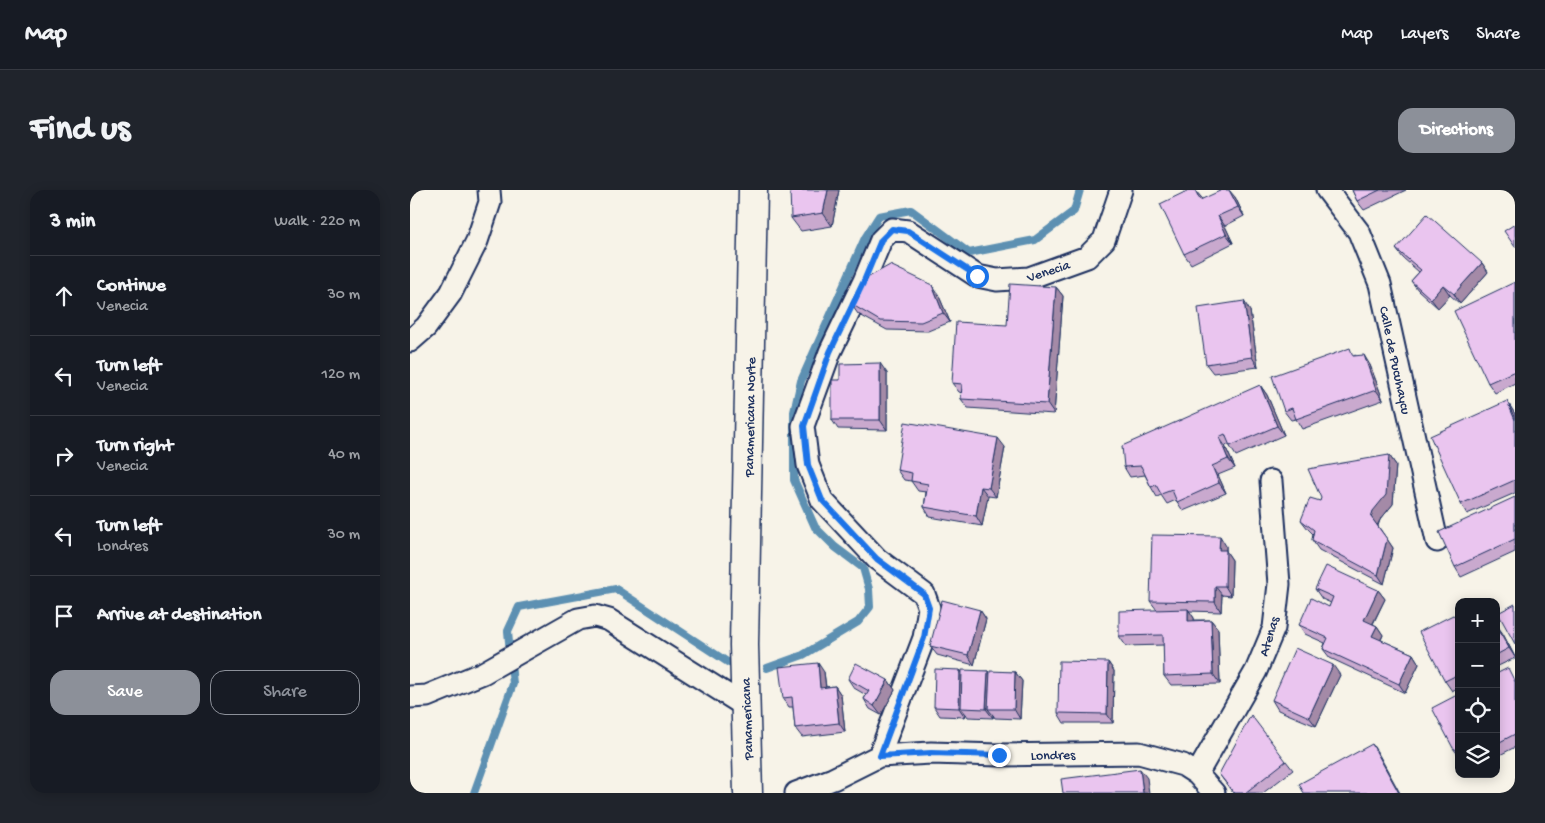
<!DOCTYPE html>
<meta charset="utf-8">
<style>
:root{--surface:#171b24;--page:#20242c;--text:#f1f3f6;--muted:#9ea1a6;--line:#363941;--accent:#8c9099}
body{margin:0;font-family:"Gochi Hand",sans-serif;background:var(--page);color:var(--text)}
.controls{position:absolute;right:15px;bottom:15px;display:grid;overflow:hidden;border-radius:10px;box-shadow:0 2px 12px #0003}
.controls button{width:45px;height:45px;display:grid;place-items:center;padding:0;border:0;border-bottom:1px solid var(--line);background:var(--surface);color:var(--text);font:25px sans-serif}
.stop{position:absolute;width:15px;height:15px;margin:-11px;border:4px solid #1a73e8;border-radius:50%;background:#fff}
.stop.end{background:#1a73e8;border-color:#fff;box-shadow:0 1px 5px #0008}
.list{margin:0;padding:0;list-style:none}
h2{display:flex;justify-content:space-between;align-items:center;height:65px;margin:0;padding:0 20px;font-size:21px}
h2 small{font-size:16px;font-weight:400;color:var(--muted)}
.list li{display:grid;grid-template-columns:32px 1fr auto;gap:15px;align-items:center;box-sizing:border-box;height:80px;padding:0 20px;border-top:1px solid var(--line)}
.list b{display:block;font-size:19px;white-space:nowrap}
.list p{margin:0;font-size:16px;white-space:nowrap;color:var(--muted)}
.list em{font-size:16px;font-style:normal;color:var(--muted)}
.actions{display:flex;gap:10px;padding:15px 20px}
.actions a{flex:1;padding:11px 0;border:1px solid var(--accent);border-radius:15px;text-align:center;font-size:18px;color:var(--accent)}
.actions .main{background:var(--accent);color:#fff}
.icon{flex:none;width:28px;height:28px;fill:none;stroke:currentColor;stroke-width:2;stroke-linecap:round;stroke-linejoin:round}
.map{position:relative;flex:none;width:1105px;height:603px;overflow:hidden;border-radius:15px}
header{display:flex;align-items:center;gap:30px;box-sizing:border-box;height:70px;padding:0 25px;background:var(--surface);border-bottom:1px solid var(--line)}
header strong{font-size:24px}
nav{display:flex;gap:28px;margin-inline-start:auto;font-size:18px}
.intro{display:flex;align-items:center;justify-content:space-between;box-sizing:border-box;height:120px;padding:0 30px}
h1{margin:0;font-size:35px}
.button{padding:12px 22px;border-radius:15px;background:var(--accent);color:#fff;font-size:18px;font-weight:700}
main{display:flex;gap:30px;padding:0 30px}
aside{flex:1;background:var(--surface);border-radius:15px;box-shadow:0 2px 12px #0003}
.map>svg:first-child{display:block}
</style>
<header>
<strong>Map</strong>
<nav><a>Map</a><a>Layers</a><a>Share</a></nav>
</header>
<div class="intro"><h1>Find us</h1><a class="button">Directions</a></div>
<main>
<aside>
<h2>3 min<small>Walk · 220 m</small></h2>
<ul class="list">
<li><svg class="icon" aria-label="ahead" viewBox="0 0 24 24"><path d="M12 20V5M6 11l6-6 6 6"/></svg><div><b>Continue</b><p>Venecia</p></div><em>30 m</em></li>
<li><svg class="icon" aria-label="left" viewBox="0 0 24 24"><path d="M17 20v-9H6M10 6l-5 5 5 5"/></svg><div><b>Turn left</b><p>Venecia</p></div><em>120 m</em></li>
<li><svg class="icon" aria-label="right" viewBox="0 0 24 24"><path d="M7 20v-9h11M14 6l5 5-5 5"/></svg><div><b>Turn right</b><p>Venecia</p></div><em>40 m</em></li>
<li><svg class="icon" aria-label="left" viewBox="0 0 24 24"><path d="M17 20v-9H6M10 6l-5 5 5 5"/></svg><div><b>Turn left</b><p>Londres</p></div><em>30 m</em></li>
<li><svg class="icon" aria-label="arrive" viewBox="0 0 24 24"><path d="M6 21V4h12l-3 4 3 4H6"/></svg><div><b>Arrive at destination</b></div></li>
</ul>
<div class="actions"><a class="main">Save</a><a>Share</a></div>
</aside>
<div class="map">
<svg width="1105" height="603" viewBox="0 0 1105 603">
<rect width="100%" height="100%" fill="#f7f3e8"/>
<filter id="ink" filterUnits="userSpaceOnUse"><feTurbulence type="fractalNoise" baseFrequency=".02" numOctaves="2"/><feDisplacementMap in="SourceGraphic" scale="10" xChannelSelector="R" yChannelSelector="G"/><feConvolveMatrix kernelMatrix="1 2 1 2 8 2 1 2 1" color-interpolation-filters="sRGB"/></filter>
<g filter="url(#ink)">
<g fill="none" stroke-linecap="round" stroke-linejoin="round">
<path stroke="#5d90b2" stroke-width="8" d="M357,478L393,465L448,432L460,417L459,399L453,378L425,357L405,337L384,290V222L391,191L455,48L469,26L501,20L559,63L625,50L664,21L670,0
M64,603L103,494L98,441L109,417L206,399L319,473"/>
<g stroke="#1b2f5e" stroke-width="25">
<path id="street" d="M917,0L949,42L970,94L1027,351
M0,151L16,137L41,103L67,51L80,12L79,0
M0,507L17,506L73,483L168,429L185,426L199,430L335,516
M469,566L514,448L519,418L514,404L467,369L412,310L398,275L393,236L420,162L454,91L471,50L482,39L498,41L567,86L587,90L619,88L677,67L694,50L711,0
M787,584L846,481L864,438L869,394L861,291
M386,603L423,589L469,566L521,563L589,565L729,563L773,575L787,584L804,603"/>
</g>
<g stroke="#1b2f5e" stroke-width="31">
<path id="secondary" d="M338,603L334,455L343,0"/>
</g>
<use href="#street" stroke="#f7f3e8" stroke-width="21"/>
<use href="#secondary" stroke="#f7f3e8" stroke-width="28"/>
</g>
<path fill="#c9a9ce" stroke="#1b2f5e" d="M429,0L422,36L391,41L381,28Z
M942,0H996L954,20L947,11Z
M791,7L792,10L825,7L834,26L815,36L823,53L781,74L774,64Z
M986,59L1072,73L1078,82L1050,114L1040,105L1028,118L1008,100L1001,91L1009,82L993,68Z
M1105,92V193L1085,203L1078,193Z
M646,97L653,106L644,224L558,218L551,209L552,203L549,202L542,193L597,135Z
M528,104L540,132L518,141L477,140L448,124L441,114Z
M840,121L848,177L803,183L796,174Z
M945,165L960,175L973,210L892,239L886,229L881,230L874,221Z
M477,183V240L428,239L422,230L430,190Z
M850,195L857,205L874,245L826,266L819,255L815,256L825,278L808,285L816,303L773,321L766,310L757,314L751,305L747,307L741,297L735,285L720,287L714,277Z
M1097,211L1105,224V303L1057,324L1051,314Z
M595,257L586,307L578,306L572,336L520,327L514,317L516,302L508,301L501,291L494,290L487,280Z
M979,265L986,275L983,314L970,330L968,336L983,358L974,394L909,360L902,350L903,344L898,339L891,330L910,311Z
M1105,307V362L1051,387L1045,377Z
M816,356V361L822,370L821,406L812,405L811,422L779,421L784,428V430H801L808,439L810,494L761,495L754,486V455L716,456L709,446L747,420L740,411Z
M905,399L968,400L975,409L963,434L967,436L973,445L971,450L1003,464L1009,474L995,503L920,468L913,459L915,453L895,444L889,435L919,417L921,413L912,409Z
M570,420L576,429L564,475L527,465L520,456Z
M1049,428V497L1042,501L1035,491Z
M1086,435L1093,444L1105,467V468L1086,477Z
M698,472L704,481L703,533H654L648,523Z
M550,480L552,483L578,481L579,483L605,482L612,491L610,529L585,528L583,525V528L558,527L556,524L555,527L530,526L524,517Z
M414,482L416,497L425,496L431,505L435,542L392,547L385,538L383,517H379L373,508Z
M1086,484L1105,489V557L1086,567Z
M930,485L906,536L868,520L862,510Z
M438,489L478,490L485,500L471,525L460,519L454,509L456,505L444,498Z
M1049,504V566L1043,558Z
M876,571L883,580L853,603H823L809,584Z"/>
<path fill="#a48aa7" stroke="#1b2f5e" d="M418,0H429L422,36L413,23Z
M785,0L791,7L797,20L790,10Z
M819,0L825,7L834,26L828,17Z
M808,26L815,36L823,53L816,44Z
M1072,73L1078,82L1050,114L1044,104Z
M522,95L528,104L540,132L533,123Z
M1033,95L1040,105L1028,118L1021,109Z
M646,97L653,106L644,224L637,214Z
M834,111L840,121L848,177L842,167Z
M954,165L960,175L973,210L966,200Z
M470,173L477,183V240L470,230Z
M850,195L857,205L874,245L867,236Z
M1097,211L1105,224V230Z
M809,247L815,256L825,278L818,269Z
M588,248L595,257L586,307L579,298Z
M979,265L986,275L983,314L970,330L967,336L961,327Z
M802,276L808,285L816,303L809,293Z
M571,297L578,306L572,336L566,326Z
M810,346L816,356V361L822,370L821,406L815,396L809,360Z
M977,349L983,358L974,394L968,385Z
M805,396L812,405L811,422L805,412Z
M968,400L975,409L960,439L954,430Z
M778,419L784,428L785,440L778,431Z
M570,420L576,429L564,475L558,465Z
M801,430L808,439L810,494L803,484Z
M1087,435L1093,444L1105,467L1099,458Z
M967,436L973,445L968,455L962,446Z
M1003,464L1009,474L995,503L989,494Z
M698,472L704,481L703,533L697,524Z
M408,473L414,482L417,507L410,498Z
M923,475L930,485L906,536L899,527Z
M550,480L557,489L551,518L556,524L555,527L549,518Z
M578,481L584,490L578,519L583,525V528L576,519Z
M605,482L612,491L610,529L604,519Z
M478,490L485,500L471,525L464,516Z
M425,496L431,505L435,542L429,533Z
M962,554L968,563L990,603H989Z
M730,579L737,588L739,603H733Z"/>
<path fill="#eac5ef" stroke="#1b2f5e" d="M380,0H418L413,23L381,28Z
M779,0H785L790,10L812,0H819L828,17L808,26L816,44L774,64L750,14Z
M942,0H970L947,11Z
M1017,24L1072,73L1044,104L1033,95L1021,109L1001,91L1011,80L986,59Z
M1105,34V57L1094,41Z
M480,75L522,95L533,123L511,132L470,131L441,114L457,88Z
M1105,92V181L1078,193L1044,121Z
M600,94L646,97L637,214L551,209L552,194L542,193L546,132L597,135Z
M834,111L842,167L796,174L788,118Z
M940,158L943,166L954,165L966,200L886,229L882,218L874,221L862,186Z
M470,173V230H422V190H430V174Z
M850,195L867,236L820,256L815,244L809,247L818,269L802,276L809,293L767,312L762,300L751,304L746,295L741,297L731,276L714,277L712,256Z
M1097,211L1105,230V290L1051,314L1020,246Z
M495,232L588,248L579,298L571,297L566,326L514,317L518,294L501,291L502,283L487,280Z
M979,265L976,305L963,321L961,327L977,349L968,385L902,350L904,340L891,330L900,308L910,311L911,308L898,279Z
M1105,307V349L1045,377L1029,342Z
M742,345L810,346L809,360H816L815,396H805V412L740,411Z
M916,376L968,400L954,430L967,436L962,446L1003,464L989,494L913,459L918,448L889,435L901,408L919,417L923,407L905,399Z
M532,410L570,420L558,465L520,456Z
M1105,414V454L1088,423Z
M778,419V431L801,430L803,484L754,486L753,445L709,446V421Z
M1043,425L1049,428V484L1035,491L1009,442Z
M1086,435L1099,458L1086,465Z
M885,458L923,475L899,527L862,510Z
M649,471L698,472L697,524L648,523Z
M408,473L410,498L425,496L429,533L385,538L382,507L373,508L369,477Z
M446,473L478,490L464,516L454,509L459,501L438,489Z
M1098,478L1105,492V544L1086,554V484Z
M525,479L550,480L549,518L524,517Z
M552,480L578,481L576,519L551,518Z
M580,481L605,482L604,519H578Z
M1049,504V561L1043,558L1022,518Z
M841,525L876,571L835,603H824L809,584Z
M962,554L989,603H894L889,594Z
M730,579L733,603H653L651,589Z"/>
</g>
<g fill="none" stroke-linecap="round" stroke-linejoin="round" filter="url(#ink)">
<path stroke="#1a73e8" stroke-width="6" d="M567,86L498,41L482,39L471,50L454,91L420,162L394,236L398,275L412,310L467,369L514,404L519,418L514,448L470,566L521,563L589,565"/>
</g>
<g text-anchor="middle" stroke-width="4" stroke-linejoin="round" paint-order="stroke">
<g font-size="14" fill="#1b2f5e" stroke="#f7f3e8">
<text transform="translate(638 80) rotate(-18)" y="5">Venecia</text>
<text transform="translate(986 170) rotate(78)" y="5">Calle de Pucuhaycu</text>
<text transform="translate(339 227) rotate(-89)" y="5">Panamericana Norte</text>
<text transform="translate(858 446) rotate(-73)" y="5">Atenas</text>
<text transform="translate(336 529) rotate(-92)" y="5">Panamericana</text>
<text transform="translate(643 564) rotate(-1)" y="5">Londres</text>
</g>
</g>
</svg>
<div class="controls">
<button>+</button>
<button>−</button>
<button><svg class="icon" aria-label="locate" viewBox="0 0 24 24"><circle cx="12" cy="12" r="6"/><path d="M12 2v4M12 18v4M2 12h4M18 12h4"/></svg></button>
<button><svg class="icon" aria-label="layers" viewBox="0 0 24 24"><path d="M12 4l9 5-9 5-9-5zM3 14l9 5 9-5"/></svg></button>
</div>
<div class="stop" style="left:567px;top:86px"></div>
<div class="stop end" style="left:589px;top:565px"></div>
</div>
</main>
